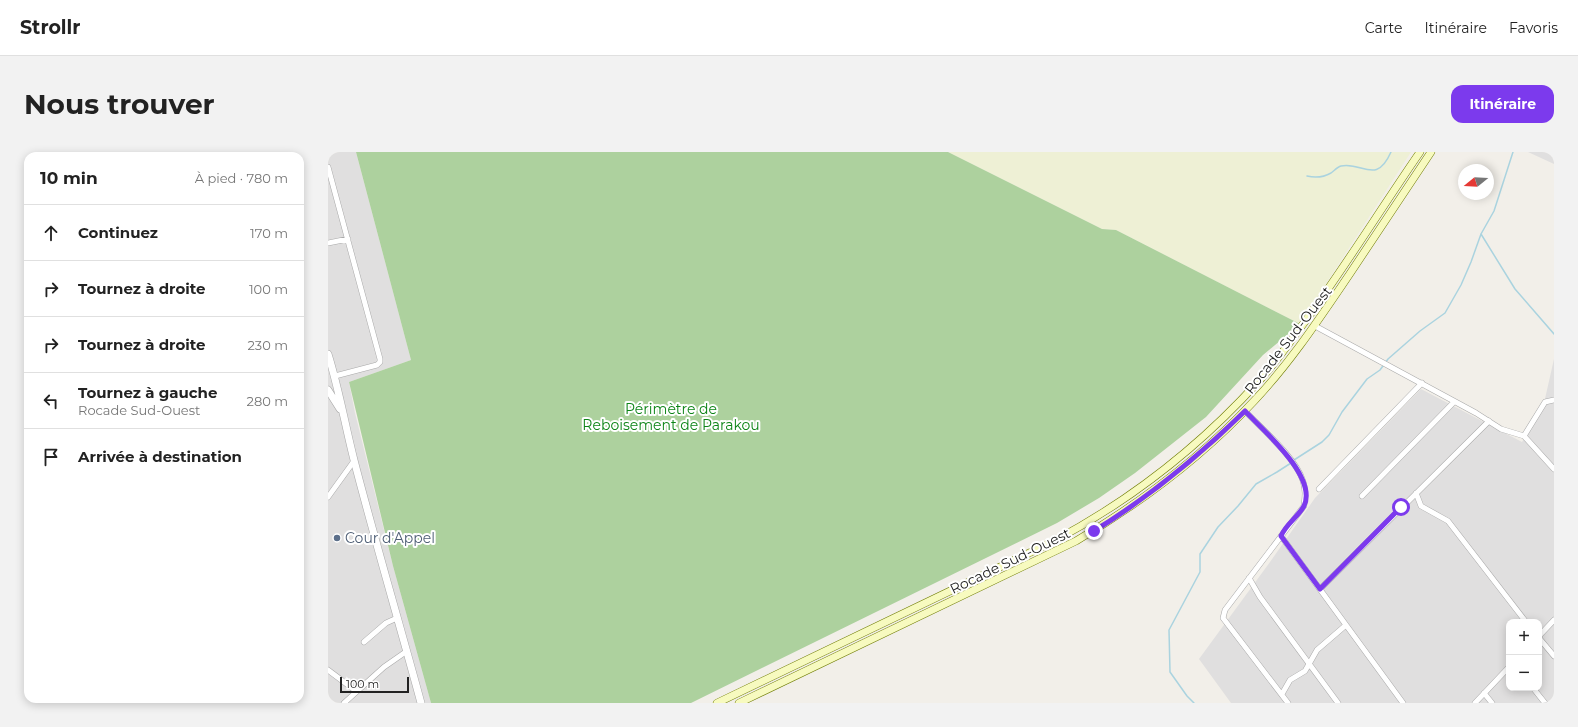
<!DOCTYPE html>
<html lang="fr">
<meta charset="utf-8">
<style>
:root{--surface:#fff;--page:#f2f2f2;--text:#222;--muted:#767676;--line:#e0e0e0;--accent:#7c3aed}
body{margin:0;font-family:Montserrat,sans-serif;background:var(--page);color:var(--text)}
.controls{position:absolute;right:12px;bottom:12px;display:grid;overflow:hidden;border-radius:8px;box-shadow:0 2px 10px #0003}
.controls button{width:36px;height:36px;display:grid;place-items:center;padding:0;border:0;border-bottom:1px solid var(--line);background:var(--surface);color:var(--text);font:20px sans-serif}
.compass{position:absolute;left:1130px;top:12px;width:36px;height:36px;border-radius:50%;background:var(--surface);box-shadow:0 2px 10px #0003;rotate:252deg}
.scale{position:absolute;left:12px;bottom:10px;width:69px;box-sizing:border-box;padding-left:4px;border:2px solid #222;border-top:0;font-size:11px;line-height:14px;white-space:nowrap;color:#222;-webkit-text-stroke:3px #fff;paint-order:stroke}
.stop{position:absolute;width:12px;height:12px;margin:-9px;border:3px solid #7c3aed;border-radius:50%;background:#fff}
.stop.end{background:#7c3aed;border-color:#fff;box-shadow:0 1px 4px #0008}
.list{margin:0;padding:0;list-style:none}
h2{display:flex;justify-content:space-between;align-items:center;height:52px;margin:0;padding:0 16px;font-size:17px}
h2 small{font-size:13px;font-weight:400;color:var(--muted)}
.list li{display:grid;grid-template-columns:26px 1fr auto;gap:12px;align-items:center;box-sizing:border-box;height:56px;padding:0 16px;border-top:1px solid var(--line)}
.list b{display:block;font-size:15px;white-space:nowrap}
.list p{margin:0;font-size:13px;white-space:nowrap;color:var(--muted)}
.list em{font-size:13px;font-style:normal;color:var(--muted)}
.icon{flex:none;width:22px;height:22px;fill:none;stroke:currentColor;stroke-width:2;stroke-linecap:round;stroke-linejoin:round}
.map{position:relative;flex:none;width:1226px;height:551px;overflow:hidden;border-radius:12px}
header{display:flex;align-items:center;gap:24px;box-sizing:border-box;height:56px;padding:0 20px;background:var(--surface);border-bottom:1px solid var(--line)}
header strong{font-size:19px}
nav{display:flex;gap:22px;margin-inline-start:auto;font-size:14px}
.intro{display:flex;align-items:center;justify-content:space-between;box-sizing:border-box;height:96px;padding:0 24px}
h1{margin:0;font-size:28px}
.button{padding:10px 18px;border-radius:12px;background:var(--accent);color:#fff;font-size:14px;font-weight:700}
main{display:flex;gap:24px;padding:0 24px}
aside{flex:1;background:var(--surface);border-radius:12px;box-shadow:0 2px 10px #0003}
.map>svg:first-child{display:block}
</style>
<header>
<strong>Strollr</strong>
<nav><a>Carte</a><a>Itinéraire</a><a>Favoris</a></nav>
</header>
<div class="intro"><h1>Nous trouver</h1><a class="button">Itinéraire</a></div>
<main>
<aside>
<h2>10 min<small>À pied · 780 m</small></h2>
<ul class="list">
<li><svg class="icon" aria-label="ahead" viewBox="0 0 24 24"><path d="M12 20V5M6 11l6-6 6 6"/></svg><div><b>Continuez</b></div><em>170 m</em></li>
<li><svg class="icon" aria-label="right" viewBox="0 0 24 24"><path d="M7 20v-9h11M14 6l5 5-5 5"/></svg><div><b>Tournez à droite</b></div><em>100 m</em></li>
<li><svg class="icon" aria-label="right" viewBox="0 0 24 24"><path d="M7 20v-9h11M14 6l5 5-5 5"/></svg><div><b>Tournez à droite</b></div><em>230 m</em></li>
<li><svg class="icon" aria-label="left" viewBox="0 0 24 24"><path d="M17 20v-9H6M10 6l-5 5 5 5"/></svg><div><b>Tournez à gauche</b><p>Rocade Sud-Ouest</p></div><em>280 m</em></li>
<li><svg class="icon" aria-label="arrive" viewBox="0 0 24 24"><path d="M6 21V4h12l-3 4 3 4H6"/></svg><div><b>Arrivée à destination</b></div></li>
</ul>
</aside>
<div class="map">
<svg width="1226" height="551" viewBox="0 0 1226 551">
<rect width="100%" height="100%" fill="#f2efe9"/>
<path fill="#e0dfdf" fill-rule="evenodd" d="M0,0H28L83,208L21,230L27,261L65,414L103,551H0Z
M1200,0H1226V12Z
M1226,207V551H903L871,507L942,410L987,346L1093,237L1194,290L1214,260ZM1181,470H1211V536H1181Z"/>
<path fill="#eef0d5" d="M620,0H1083L972,172L788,78L774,77Z"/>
<path fill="#add19e" d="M28,0H620L774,77L788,78L972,172L935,203L878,265L807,321L771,346L729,371L363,551H103L65,414L21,230L83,208Z"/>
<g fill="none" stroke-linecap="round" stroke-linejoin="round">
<path stroke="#aad3df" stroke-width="1.5" d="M979,24C987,26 996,25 1003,21C1006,19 1009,15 1013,14C1034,9 1048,34 1063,0
M1153,82L1187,137L1226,182
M966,308L994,290L1001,283L1014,260L1039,227L1052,218L1060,207L1092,179L1117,161L1133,133L1143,110L1153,82L1166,59L1185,0
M866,551L859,544L842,520L841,478L872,420V402L890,375L910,354L928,332L949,320L963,311"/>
<g stroke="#a9a9a9" stroke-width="6">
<path id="minor" d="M0,15L52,207V210L49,213L7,224
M0,91L20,87
M987,174L1148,261L1173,277L1196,284L1226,317
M917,259C934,277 968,306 975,329C978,338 977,345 976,354L897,458L895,466L960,551
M1196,284L1217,250L1226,248
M991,337L1094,231
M1088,341L1093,354L1120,369L1198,470
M1034,344L1126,250
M0,345L26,309
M953,384L1075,551
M921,426L932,445L1010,551
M992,437L1161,269
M1211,484L1226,468
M1211,486L1226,504
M36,490L58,471L69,466
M0,518L28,539
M1205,536L1217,551
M1156,541L1164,551
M954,542L962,528L977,519L989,498L1018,473
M16,551L56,515L79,499
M1147,551L1181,515"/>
</g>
<g stroke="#a9a9a9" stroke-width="8">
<path id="tertiary" d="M0,202C11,237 17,273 26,308C47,389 71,470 93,551
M0,238L12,257"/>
</g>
<g stroke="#707d05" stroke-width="8">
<path id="secondary" d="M389,551L726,389C803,348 871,295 930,230C946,213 959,194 973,175C1015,118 1052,58 1092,0
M411,551L748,389C814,350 874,305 926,249C962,211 991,167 1021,123C1048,82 1076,41 1103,0"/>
</g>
<use href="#minor" stroke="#fff" stroke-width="5"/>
<use href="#tertiary" stroke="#fff" stroke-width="7"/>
<use href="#secondary" stroke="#f7fabf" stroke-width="7"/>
</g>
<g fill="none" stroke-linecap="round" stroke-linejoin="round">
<path stroke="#7c3aed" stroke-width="5" d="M766,379C821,345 870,305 917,259C935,278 990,325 976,354C970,365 958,372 953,384L992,437L1073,355"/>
</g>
<circle fill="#5c6f8a" stroke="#fff" stroke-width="1.5" cx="9" cy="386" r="4"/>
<g text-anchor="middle" stroke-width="4" stroke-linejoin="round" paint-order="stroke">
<g font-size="14" fill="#222" stroke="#fff">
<text transform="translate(960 188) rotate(-52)" y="5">Rocade Sud-Ouest</text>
<text transform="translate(682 409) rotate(-26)" y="5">Rocade Sud-Ouest</text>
</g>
<g font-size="14" fill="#0c8416" stroke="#fff">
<text x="343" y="262">Périmètre de<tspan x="343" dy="16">Reboisement de Parakou</tspan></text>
</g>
<g font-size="14" fill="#4e5e75" stroke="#fff" text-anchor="start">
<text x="17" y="391">Cour d'Appel</text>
</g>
</g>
</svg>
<div class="controls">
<button>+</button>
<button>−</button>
</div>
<svg class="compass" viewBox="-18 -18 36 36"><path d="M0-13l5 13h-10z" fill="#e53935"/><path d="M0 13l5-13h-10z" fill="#767676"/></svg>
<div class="scale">100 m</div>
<div class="stop" style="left:1073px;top:355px"></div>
<div class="stop end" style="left:766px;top:379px"></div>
</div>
</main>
